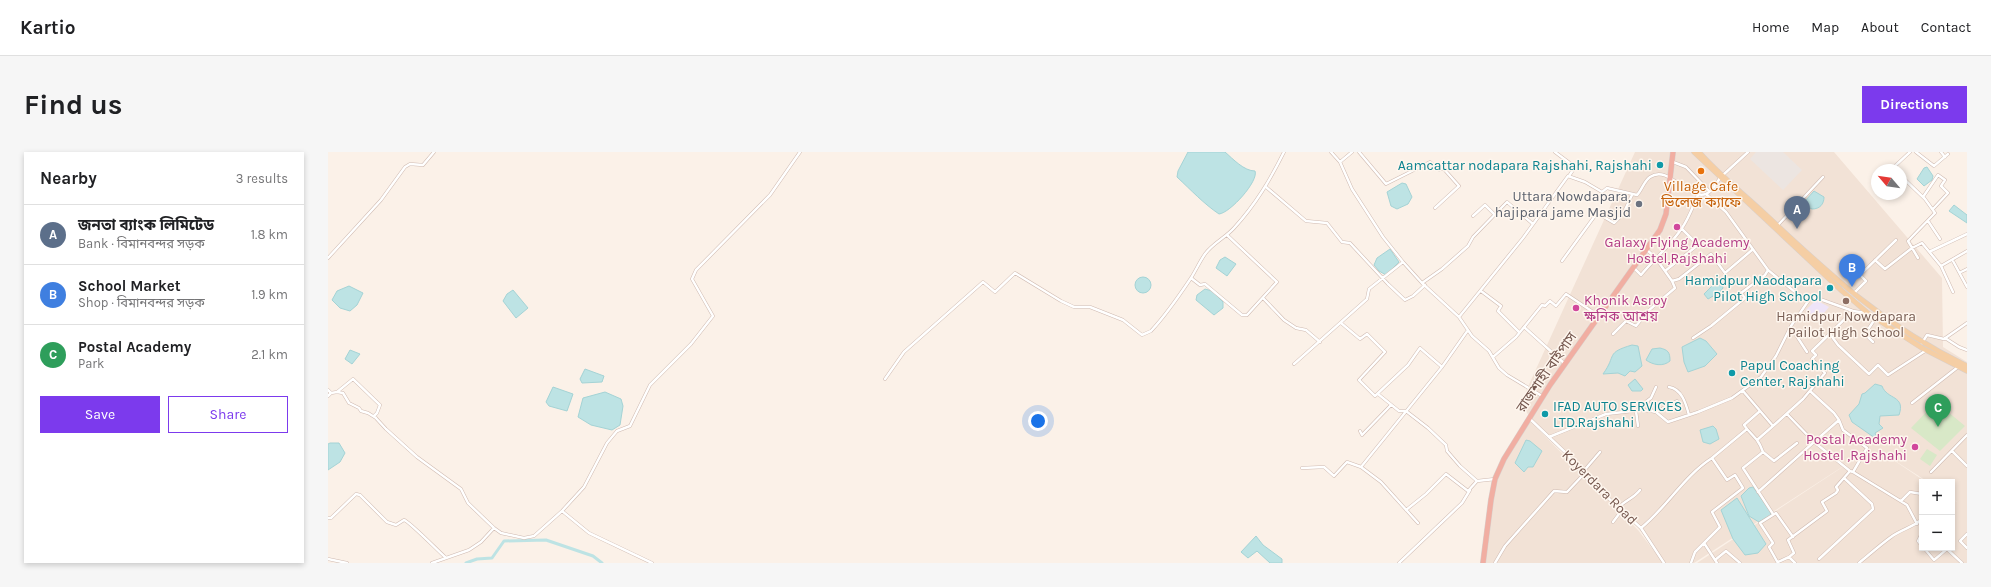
<!DOCTYPE html>
<meta charset="utf-8">
<style>
:root{--surface:#fff;--page:#f6f6f6;--text:#202124;--muted:#757577;--line:#e0e0e0;--accent:#7c3aed}
body{margin:0;font-family:Karla,"Noto Sans Bengali",sans-serif;background:var(--page);color:var(--text)}
.controls{position:absolute;right:12px;bottom:12px;display:grid;overflow:hidden;border-radius:0px;box-shadow:0 2px 6px #0003}
.controls button{width:36px;height:36px;display:grid;place-items:center;padding:0;border:0;border-bottom:1px solid var(--line);background:var(--surface);color:var(--text);font:20px sans-serif}
.compass{position:absolute;left:1543px;top:12px;width:36px;height:36px;border-radius:50%;background:var(--surface);box-shadow:0 2px 6px #0003;rotate:299deg}
.you{position:absolute;left:710px;top:269px;width:14px;height:14px;margin:-10px;border:3px solid #fff;border-radius:50%;background:#1a73e8;box-shadow:0 0 0 6px #1a73e833}
.badge{display:grid;place-items:center;width:26px;height:26px;border-radius:50%;background:var(--accent);color:#fff;font-size:13px;font-weight:700}
.pin{position:absolute;translate:-50% -33px;filter:drop-shadow(0 1px 2px #0008)}
.pin::after{content:'';position:absolute;top:21px;width:14px;height:12px;background:inherit;clip-path:polygon(0 0,100% 0,50% 100%)}
.list{margin:0;padding:0;list-style:none}
h2{display:flex;justify-content:space-between;align-items:center;height:52px;margin:0;padding:0 16px;font-size:17px}
h2 small{font-size:13px;font-weight:400;color:var(--muted)}
.list li{display:grid;grid-template-columns:26px 1fr auto;gap:12px;align-items:center;box-sizing:border-box;height:60px;padding:0 16px;border-top:1px solid var(--line)}
.list b{display:block;font-size:15px;white-space:nowrap}
.list p{margin:0;font-size:13px;white-space:nowrap;color:var(--muted)}
.list em{font-size:13px;font-style:normal;color:var(--muted)}
.actions{display:flex;gap:8px;padding:12px 16px}
.actions a{flex:1;padding:9px 0;border:1px solid var(--accent);border-radius:0px;text-align:center;font-size:14px;color:var(--accent)}
.actions .main{background:var(--accent);color:#fff}
.map{position:relative;flex:none;width:1639px;height:411px;overflow:hidden;border-radius:0px}
header{display:flex;align-items:center;gap:24px;box-sizing:border-box;height:56px;padding:0 20px;background:var(--surface);border-bottom:1px solid var(--line)}
header strong{font-size:19px}
nav{display:flex;gap:22px;margin-inline-start:auto;font-size:14px}
.intro{display:flex;align-items:center;justify-content:space-between;box-sizing:border-box;height:96px;padding:0 24px}
h1{margin:0;font-size:28px}
.button{padding:10px 18px;border-radius:0px;background:var(--accent);color:#fff;font-size:14px;font-weight:700}
main{display:flex;gap:24px;padding:0 24px}
aside{flex:1;background:var(--surface);border-radius:0px;box-shadow:0 2px 6px #0003}
.map>svg:first-child{display:block}
</style>
<header>
<strong>Kartio</strong>
<nav><a>Home</a><a>Map</a><a>About</a><a>Contact</a></nav>
</header>
<div class="intro"><h1>Find us</h1><a class="button">Directions</a></div>
<main>
<aside>
<h2>Nearby<small>3 results</small></h2>
<ul class="list">
<li><span class="badge" style="background:#5c6f8a">A</span><div><b>জনতা ব্যাংক লিমিটেড</b><p>Bank · বিমানবন্দর সড়ক</p></div><em>1.8 km</em></li>
<li><span class="badge" style="background:#3f7fe0">B</span><div><b>School Market</b><p>Shop · বিমানবন্দর সড়ক</p></div><em>1.9 km</em></li>
<li><span class="badge" style="background:#2e9e5b">C</span><div><b>Postal Academy</b><p>Park</p></div><em>2.1 km</em></li>
</ul>
<div class="actions"><a class="main">Save</a><a>Share</a></div>
</aside>
<div class="map">
<svg width="1639" height="411" viewBox="0 0 1639 411">
<rect width="100%" height="100%" fill="#fbf1e8"/>
<path fill="#f2e2d6" fill-rule="evenodd" d="M1307,0H1506L1614,126L1615,195L1639,210V411H1369L1545,295L1366,411H1337L1325,393L1287,350L1257,322L1202,266L1193,250ZM1555,301L1600,330H1624V346L1629,350L1624,347V396H1594V330H1598Z
M1200,267L1310,378L1335,411H1156L1168,327Z"/>
<path fill="#ece5e1" d="M1428,0H1455L1474,18L1455,38L1422,7Z"/>
<path fill="#eee4f8" d="M1488,148L1501,155L1490,168L1478,158Z"/>
<path fill="#d8e8c7" d="M1608,250L1637,274L1612,299L1583,276Z
M1599,297L1609,303L1602,314L1592,307Z"/>
<path fill="#bde3e4" stroke="#a4d3d5" d="M860,0H897C905,7 916,19 927,19C931,29 902,61 891,62C876,52 863,38 849,25L850,19Z
M1599,15L1605,24L1604,28L1596,34L1589,27L1596,16Z
M1074,31L1078,32L1084,45L1080,52L1069,57L1063,54L1059,40Z
M1486,39L1496,45C1496,52 1492,57 1484,57L1478,54L1476,50Z
M1626,53L1639,63V71L1621,59Z
M1062,97L1071,110L1058,123L1051,119L1046,113L1049,106Z
M897,105L908,112L899,124L888,116L892,108Z
M807 133a8 8 0 1 1 16 0a8 8 0 1 1-16 0Z
M1389,129L1394,132L1395,136L1392,140L1380,147L1376,142Z
M21,134L35,141L29,153L22,159L12,156L4,148L9,139Z
M877,137L884,139L895,150V156L886,163L868,148L869,143Z
M185,138L200,156L188,166L175,149L179,142Z
M1372,186L1378,189L1389,202L1377,214L1360,220L1356,210L1354,195Z
M1304,193L1310,194L1314,214L1307,220L1302,219L1297,224L1290,221L1275,222C1289,203 1277,201 1304,193Z
M1332,196C1340,198 1342,200 1342,209C1335,215 1325,213 1318,208L1324,197Z
M22,198L32,202L24,212L17,207Z
M257,217L276,224L274,230L254,231L252,227Z
M1307,227L1315,237L1313,239H1304L1300,233Z
M1547,232L1554,234C1559,248 1578,243 1571,263L1552,264L1551,272L1555,276L1547,281L1549,286H1547L1524,270L1521,263L1531,252L1534,242L1537,241Z
M225,235L245,242L239,259L221,254L218,250Z
M277,240L293,247L295,254L292,273L284,278L263,273L250,265L255,246Z
M1385,274L1388,277L1391,287L1382,292L1375,290L1372,278Z
M1198,288L1202,289L1214,299L1205,315H1200L1196,320L1187,311Z
M2,291H11L17,301L12,310L0,318V292Z
M1425,335L1442,359L1443,363L1431,370L1421,364L1413,344L1421,336Z
M1409,346L1438,392L1430,401L1417,403L1405,387L1393,358Z
M928,384L935,393L954,407V411H942L929,399L920,406L913,400Z"/>
<g fill="none" stroke-linecap="round" stroke-linejoin="round">
<path stroke="#bde3e4" stroke-width="3" d="M138,411L149,407L164,406L176,389L218,388L265,404L274,411"/>
<g stroke="#cfbab1" stroke-width="3.5">
<path id="street" d="M1003,0L1012,10L1024,37L1055,85L1075,110L1094,131L1131,165L1144,184L1161,199L1171,216L1179,223L1214,244
M1031,0L1058,32L1102,10L1111,18L1115,16L1131,34L1107,56
M1227,0L1247,15L1241,24
M1588,0L1606,14L1620,2
M1613,0L1617,5
M1012,10L1024,0
M1345,10L1358,15L1381,39
M1567,18V14L1582,0
M1395,23L1420,0
M1573,24L1597,47L1607,61L1580,89L1590,106
M938,35L978,69L999,71L1014,90L1022,91L1060,132L1077,148L1085,144L1097,133
M1378,42L1398,60L1440,118L1467,140L1476,145L1489,146L1525,159L1538,161
M1595,45L1610,23L1617,28L1613,34L1620,41L1605,57
M1145,64L1157,53L1167,63
M1600,69L1612,87
M1450,73L1495,25
M1319,98L1327,105L1344,129L1351,127L1383,102L1397,121L1424,98
M1603,99L1639,82
M0,106L53,48L77,15L82,12L95,13L106,0
M1547,108L1557,117L1584,96L1594,91L1613,114L1639,99
M1234,109L1269,61L1286,71L1295,62L1304,43
M1625,109L1639,135
M1613,114L1625,140
M1306,116L1313,123C1326,107 1343,93 1354,76C1361,66 1365,54 1370,43
M1337,119L1370,93L1354,77
M1633,120L1639,117
M863,126L872,133L877,132L914,163H919L949,130L899,83
M1094,131L1114,117L1140,94L1145,85L1179,50L1205,72
M1153,139L1173,154L1170,159L1191,180
M1525,142L1538,129L1532,123L1568,88
M935,146L956,168L968,176L978,178L992,190
M1131,165L1195,86L1240,24L1257,30L1274,40L1279,36L1309,43C1314,38 1316,29 1322,25C1341,12 1358,48 1378,42C1383,40 1389,31 1392,26
M1013,171L1032,187L1039,182L1057,200L1031,228L1047,244L1080,213L1092,196L1114,215
M1196,175L1237,212
M1461,177L1468,183L1479,200
M1285,182L1298,169L1308,174L1320,159L1347,136L1344,129
M1502,182L1510,193L1541,222L1550,213L1560,223L1597,199
M1365,186L1383,174L1417,146L1413,141L1437,123L1440,118
M1617,186L1631,195L1639,198
M1545,190L1537,182L1547,167
M1594,191L1599,183L1616,187L1639,171
M1165,205L1188,185L1214,153L1217,154L1222,149L1228,154L1238,142L1271,164
M966,212L1039,147L1041,137L1075,110
M557,227L576,200L655,130L667,140L687,121L733,149L746,155H762L795,168L814,183L823,179C838,163 851,144 863,126C868,118 872,109 877,102C885,91 897,86 906,76C928,52 942,28 956,0
M1341,235C1354,237 1358,252 1361,263
M0,238L3,241L0,244
M1415,239L1445,274L1475,247L1497,221L1484,207L1488,203L1484,199L1525,159
M9,240L15,241L21,251L31,256L33,259L40,261L48,266
M3,241L9,240L25,227L52,253L49,261L46,264L58,277L89,305L133,337L140,351L166,376L173,381L196,386L206,384L234,359L256,335L279,291L289,279L302,274L322,233L363,192L385,164L364,127L368,118L442,43L472,0
M1050,242L1071,259H1078L1100,276L1118,293L1119,299L1132,314L1149,329L1167,327
M1584,251L1630,215
M1308,259L1310,274
M1324,259L1319,249L1323,246L1328,235
M1328,260L1349,249
M1459,262L1486,290L1511,268
M1201,266L1239,302L1255,323L1313,376L1336,411
M1419,277L1429,288
M1032,279L1034,283L1063,253
M1221,285L1278,262L1313,258L1323,259L1328,260L1340,270L1370,260L1404,246L1433,225L1448,204L1463,174L1483,145
M1624,299L1639,314
M1435,300L1446,309L1469,291
M974,316L996,315L1006,324L1019,310L1033,315
M1525,320L1579,353L1589,372
M1603,320L1639,283
M1254,321L1272,300
M1430,340L1486,290L1522,319
M1573,349L1582,340L1594,342
M1291,355C1298,348 1306,346 1312,338
M1078,358L1098,342L1118,322L1140,339L1149,329
M234,359L261,381L324,411
M1445,362L1415,316L1435,300L1432,293L1429,288L1445,274
M0,366H3L28,342L32,343L59,370L68,373L76,368C81,369 110,399 117,405
M1285,370L1294,358
M1090,371L1053,330L1033,315L1114,215L1140,178
M1313,376C1339,355 1356,324 1384,306
M1594,381L1590,389L1594,394
M1639,382L1632,389L1639,396
M1376,391L1389,411
M1596,396L1606,408L1619,397L1634,411
M1461,405L1466,401L1460,388L1499,359L1494,350L1508,341L1510,338L1508,335L1522,319L1525,320L1539,296L1515,278L1511,268L1506,261L1482,239
M0,407L19,411
M1491,407L1545,357L1544,352L1516,326
M1387,408L1398,399L1412,411
M1450,410L1461,405L1467,411
M104,411L141,398L153,390L166,376
M1071,411L1134,351L1142,338
M1167,411L1177,394L1226,339L1239,340L1255,323
M1363,411L1367,400L1392,375L1384,360L1415,336L1407,323L1399,328L1384,306L1419,277L1416,273L1432,259
M1450,411L1441,395L1445,391L1432,371L1448,361L1465,385
M1531,411C1542,402 1552,393 1563,385C1572,378 1585,375 1593,368L1594,360"/>
</g>
<g stroke="#d8d0cd" stroke-width="5.5">
<path id="primary" d="M1366,0L1514,139L1541,162L1594,196L1639,219
M1371,0C1391,23 1416,42 1438,63C1503,124 1558,175 1639,214"/>
</g>
<g stroke="#d8d0cd" stroke-width="6">
<path id="highway" d="M1155,411L1163,348L1167,327L1176,307L1222,233L1332,78L1338,62L1345,0"/>
</g>
<use href="#street" stroke="#fff" stroke-width="2.5"/>
<use href="#primary" stroke="#f5cea4" stroke-width="4.5"/>
<use href="#highway" stroke="#f1aea2" stroke-width="5"/>
</g>
<g fill="#0f9aa8" stroke="#fef6ee" stroke-width="1.5">
<circle cx="1332" cy="13" r="4"/>
<circle cx="1502" cy="136" r="4"/>
<circle cx="1404" cy="221" r="4"/>
<circle cx="1217" cy="262" r="4"/>
</g>
<circle fill="#e8710a" stroke="#fef6ee" stroke-width="1.5" cx="1373" cy="19" r="4"/>
<circle fill="#6b7280" stroke="#fef6ee" stroke-width="1.5" cx="1311" cy="52" r="4"/>
<g fill="#d1479c" stroke="#fef6ee" stroke-width="1.5">
<circle cx="1349" cy="75" r="4"/>
<circle cx="1248" cy="156" r="4"/>
<circle cx="1587" cy="295" r="4"/>
</g>
<circle fill="#8d6e63" stroke="#fef6ee" stroke-width="1.5" cx="1518" cy="149" r="4"/>
<g text-anchor="middle" stroke-width="3" stroke-linejoin="round" paint-order="stroke">
<g font-size="14" fill="#0d838f" stroke="#fef6ee" text-anchor="end">
<text x="1324" y="18">Aamcattar nodapara Rajshahi, Rajshahi</text>
<text x="1494" y="133">Hamidpur Naodapara<tspan x="1494" dy="16">Pilot High School</tspan></text>
<text x="1412" y="218" text-anchor="start">Papul Coaching<tspan x="1412" dy="16">Center, Rajshahi</tspan></text>
<text x="1225" y="259" text-anchor="start">IFAD AUTO SERVICES<tspan x="1225" dy="16">LTD.Rajshahi</tspan></text>
</g>
<g font-size="14" fill="#c56008" stroke="#fef6ee">
<text x="1373" y="39">Village Cafe<tspan x="1373" dy="16">ভিলেজ ক্যাফে</tspan></text>
</g>
<g font-size="14" fill="#5b616d" stroke="#fef6ee" text-anchor="end">
<text x="1303" y="49">Uttara Nowdapara,<tspan x="1303" dy="16">hajipara jame Masjid</tspan></text>
</g>
<g font-size="14" fill="#b23c85" stroke="#fef6ee">
<text x="1349" y="95">Galaxy Flying Academy<tspan x="1349" dy="16">Hostel,Rajshahi</tspan></text>
<text x="1256" y="153" text-anchor="start">Khonik Asroy<tspan x="1256" dy="16">ক্ষনিক আশ্রয়</tspan></text>
<text x="1579" y="292" text-anchor="end">Postal Academy<tspan x="1579" dy="16">Hostel ,Rajshahi</tspan></text>
</g>
<g font-size="14" fill="#785e54" stroke="#fef6ee">
<text x="1518" y="169">Hamidpur Nowdapara<tspan x="1518" dy="16">Pailot High School</tspan></text>
</g>
<g font-size="14" fill="#74564d" stroke="#fef6ee">
<text transform="translate(1218 220) rotate(-55)" y="5">রাজশাহী বাইপাস</text>
<text transform="translate(1272 335) rotate(45)" y="5">Koyerdara Road</text>
</g>
</g>
</svg>
<div class="controls">
<button>+</button>
<button>−</button>
</div>
<svg class="compass" viewBox="-18 -18 36 36"><path d="M0-13l5 13h-10z" fill="#e53935"/><path d="M0 13l5-13h-10z" fill="#757577"/></svg>
<div class="you"></div>
<div class="pin badge" style="left:1469px;top:77px;background:#5c6f8a">A</div>
<div class="pin badge" style="left:1524px;top:135px;background:#3f7fe0">B</div>
<div class="pin badge" style="left:1610px;top:275px;background:#2e9e5b">C</div>
</div>
</main>
